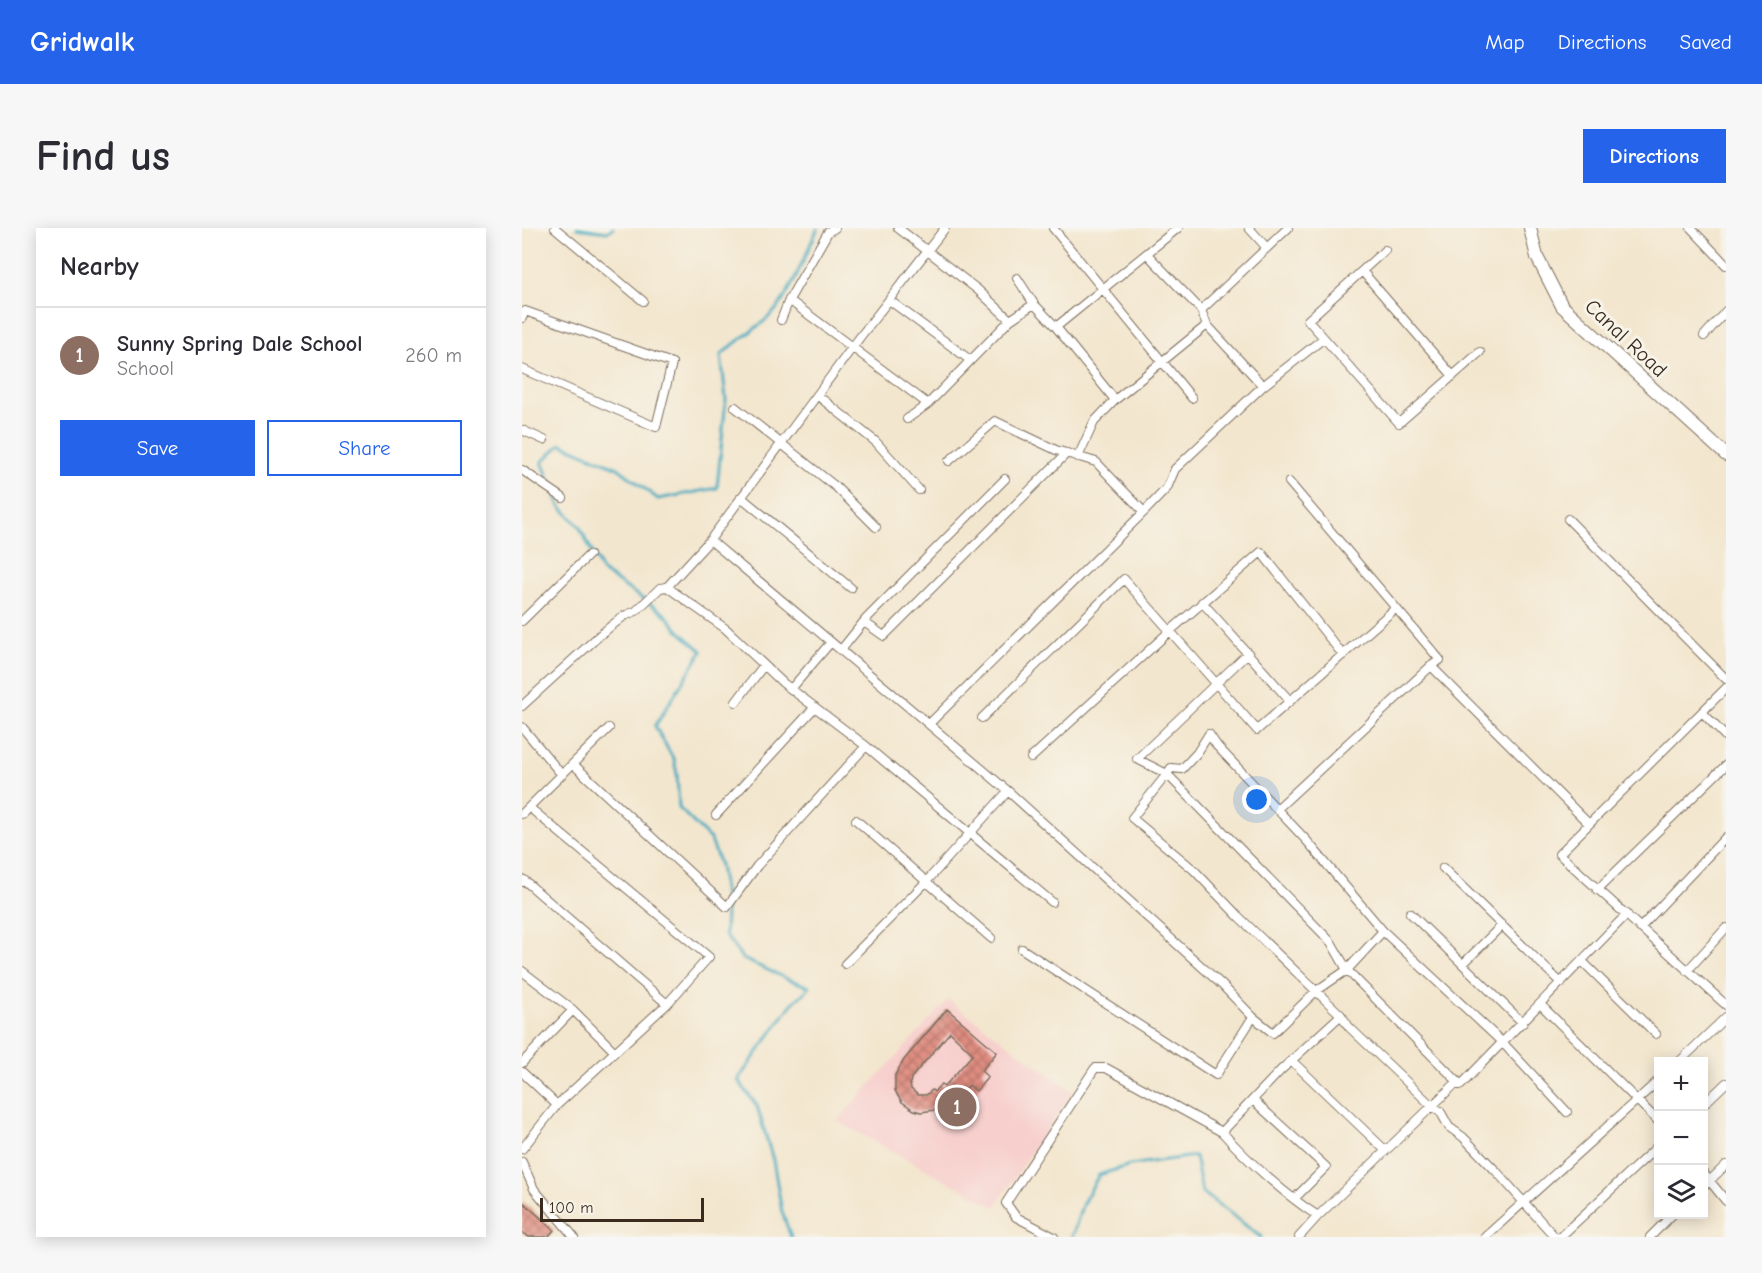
<!DOCTYPE html>
<meta charset="utf-8">
<style>
:root{--surface:#fff;--page:#f7f7f7;--text:#2b2b33;--muted:#7c7c81;--line:#e1e1e2;--accent:#2563eb}
body{margin:0;font-family:"Comic Neue",sans-serif;background:var(--page);color:var(--text)}
.controls{position:absolute;right:18px;bottom:18px;display:grid;overflow:hidden;border-radius:0px;box-shadow:0 3px 15px #0003}
.controls button{width:54px;height:54px;display:grid;place-items:center;padding:0;border:0;border-bottom:2px solid var(--line);background:var(--surface);color:var(--text);font:30px sans-serif}
.scale{position:absolute;left:18px;bottom:15px;width:164px;box-sizing:border-box;padding-left:6px;border:3px solid #3b2a1e;border-top:0;font-size:16px;line-height:21px;white-space:nowrap;color:#3b2a1e;-webkit-text-stroke:4px #f7f3e8;paint-order:stroke}
.you{position:absolute;left:735px;top:572px;width:21px;height:21px;margin:-15px;border:4px solid #fff;border-radius:50%;background:#1a73e8;box-shadow:0 0 0 9px #1a73e833}
.badge{display:grid;place-items:center;width:39px;height:39px;border-radius:50%;background:var(--accent);color:#fff;font-size:20px;font-weight:700}
.pin{position:absolute;translate:-50% -50%;border:3px solid #fff;box-shadow:0 2px 6px #0006}
.list{margin:0;padding:0;list-style:none}
h2{display:flex;justify-content:space-between;align-items:center;height:78px;margin:0;padding:0 24px;font-size:26px}
h2 small{font-size:20px;font-weight:400;color:var(--muted)}
.list li{display:grid;grid-template-columns:39px 1fr auto;gap:18px;align-items:center;box-sizing:border-box;height:96px;padding:0 24px;border-top:2px solid var(--line)}
.list b{display:block;font-size:22px;white-space:nowrap}
.list p{margin:0;font-size:20px;white-space:nowrap;color:var(--muted)}
.list em{font-size:20px;font-style:normal;color:var(--muted)}
.actions{display:flex;gap:12px;padding:18px 24px}
.actions a{flex:1;padding:14px 0;border:2px solid var(--accent);border-radius:0px;text-align:center;font-size:21px;color:var(--accent)}
.actions .main{background:var(--accent);color:#fff}
.icon{flex:none;width:33px;height:33px;fill:none;stroke:currentColor;stroke-width:2;stroke-linecap:round;stroke-linejoin:round}
.map{position:relative;flex:none;width:1204px;height:1009px;overflow:hidden;border-radius:0px}
header{display:flex;align-items:center;gap:36px;box-sizing:border-box;height:84px;padding:0 30px;background:var(--accent);color:#fff}
header strong{font-size:28px}
nav{display:flex;gap:33px;margin-inline-start:auto;font-size:21px}
.intro{display:flex;align-items:center;justify-content:space-between;box-sizing:border-box;height:144px;padding:0 36px}
h1{margin:0;font-size:42px}
.button{padding:15px 27px;border-radius:0px;background:var(--accent);color:#fff;font-size:21px;font-weight:700}
main{display:flex;gap:36px;padding:0 36px}
aside{flex:1;background:var(--surface);border-radius:0px;box-shadow:0 3px 15px #0003}
.map>svg:first-child{display:block}
</style>
<header>
<strong>Gridwalk</strong>
<nav><a>Map</a><a>Directions</a><a>Saved</a></nav>
</header>
<div class="intro"><h1>Find us</h1><a class="button">Directions</a></div>
<main>
<aside>
<h2>Nearby<small></small></h2>
<ul class="list">
<li><span class="badge" style="background:#8d6e63">1</span><div><b>Sunny Spring Dale School</b><p>School</p></div><em>260 m</em></li>
</ul>
<div class="actions"><a class="main">Save</a><a>Share</a></div>
</aside>
<div class="map">
<svg width="1204" height="1009" viewBox="0 0 1204 1009">
<defs>
<pattern id="building-cross-hatch" width="8" height="8" patternUnits="userSpaceOnUse" patternTransform="scale(1.5)"><rect width="8" height="8" fill="#df8d80"/><path d="M0 0l8 8M0 8l8-8" fill="none" stroke="#b67368"/></pattern>
</defs>
<rect width="100%" height="100%" fill="#f7f3e8"/>
<filter id="ink" filterUnits="userSpaceOnUse"><feTurbulence type="fractalNoise" baseFrequency=".0167" numOctaves="2"/><feDisplacementMap in="SourceGraphic" scale="12" xChannelSelector="R" yChannelSelector="G"/><feConvolveMatrix kernelMatrix="1 2 1 2 8 2 1 2 1" color-interpolation-filters="sRGB"/></filter>
<filter id="wash" filterUnits="userSpaceOnUse"><feTurbulence type="fractalNoise" baseFrequency=".008" numOctaves="4" result="noise"/><feDisplacementMap in="SourceGraphic" scale="24" xChannelSelector="R" yChannelSelector="G"/><feGaussianBlur stdDeviation="1.35" result="paint"/><feColorMatrix in="noise" values="0 0 0 0 0 0 0 0 0 0 0 0 0 0 0 0 0 1.4 0 .05"/><feComposite in="paint" operator="in"/></filter>
<g filter="url(#wash)">
<rect width="100%" height="100%" fill="#f3e6ce"/>
<path fill="#f7d0ce" d="M426,772L551,864L473,979L315,893Z"/>
<g fill="none" stroke-linecap="round" stroke-linejoin="round">
<path stroke="#3fa9bf" stroke-width="3" d="M55,0L85,4L91,0
M31,260L20,234L39,216L96,240L136,271L195,260L204,171L199,127C217,110 246,95 259,75C273,55 285,23 296,0
M34,269L38,278L57,298L80,343L143,386L157,403L180,423L133,498L152,532L155,546L157,580L189,612L198,637L204,675
M204,681L203,707L221,731L266,751L288,759L269,777L216,852L235,878L251,932L260,984L269,1009
M550,1009L561,975L577,947L608,937L673,928L680,964L739,1009"/>
</g>
<g id="blocks">
<path fill="url(#building-cross-hatch)" fill-rule="evenodd" d="M425,781L475,824L459,843L466,849L454,863L447,857L432,875L427,871L413,882L399,884L392,882L380,874L376,868L373,862V847L382,832ZM428,804L451,826L422,859L419,856L412,864L410,862L404,867H396L389,861L388,856L389,850Z
M0,973L32,1002L26,1009H7L0,1004Z"/>
</g>
</g>
<g filter="url(#ink)">
<use href="#blocks" fill-opacity="0" stroke="#7b6c5c" stroke-width="1.5"/>
<g fill="none" stroke-linecap="round" stroke-linejoin="round">
<g stroke="#7b6c5c" stroke-width="10">
<path id="street" d="M33,0L121,73
M376,0L456,62L488,92
M531,0L670,170
M727,0L745,20
M1169,0L1204,37
M863,22L786,92L877,195L958,124
M625,26L679,82L685,97L741,158
M840,43L931,148
M495,50L512,76L534,99L593,172
M267,72L406,176
M367,72L448,132
M679,82L766,0
M0,90L3,83L150,135L134,199L0,141
M259,92L267,72L306,4L313,0
M534,99L656,0
M1182,108L1204,83
M295,167L354,214L397,262
M213,179L314,259L354,299
M385,191L406,176L488,92L512,76
M0,202L22,212
M556,229L572,194L593,172L685,97
M427,233L473,193L534,222L574,234L622,284
M0,242L41,270
M767,254L918,432L909,438
M219,269L329,360
M1046,291L1204,451
M188,312L338,109L423,0
M145,359L204,401L261,455L344,518L530,674
M680,374L768,473L874,380
M0,393L67,327
M342,394L362,408L545,225
M319,422L344,391L483,251
M726,425L615,531L645,546L649,540L660,541L675,525L687,506L695,518L785,613L861,703
M1204,460L1037,626L1204,777
M269,461L309,414
M214,474L242,437
M0,478L79,406L102,388L114,383L138,360L145,359L188,312L486,563L700,757L731,789L751,805L794,763L825,742L861,703L981,815L1045,884
M1180,484L1204,509
M460,490L602,351L648,403L739,324L821,427
M407,496L622,284L645,260L653,241L741,158L802,110
M0,499L40,547
M509,530L648,403L735,502L768,473
M51,536L205,679L235,638L344,518
M8,580L187,729L145,776
M755,581L909,438L1067,596
M0,586L87,500
M194,587L293,479
M334,592L469,710
M921,640L1039,755
M0,654L2,652L145,776L35,877L0,921
M1075,662L1204,537
M888,685L1001,795
M1118,700L1204,609
M500,721L694,847L731,789
M1060,733L1134,806
M323,736L404,654L486,563
M941,736L980,697
M0,743L51,782L0,835
M1165,743L1204,700
M1019,777L1136,893
M51,782L92,823
M819,787L716,688L672,642L610,590L645,546L809,714L825,742L939,857
M770,833L863,922
M1157,834L1204,789
M0,844L35,877
M731,872L804,939L773,970
M1182,876L1204,855
M700,904L759,842L819,787L827,799L910,878L918,883L927,899L941,909L974,943L1033,1009
M0,934L12,961L52,1009
M1182,946L1204,973
M1182,958L1204,937
M532,1009L494,989L484,975L573,840H584L700,904C725,932 764,968 796,988
M777,1009L796,988L932,857H939L1105,686
M963,1009L1136,853
M1038,1009L1136,918
M1128,1009L1151,986"/>
</g>
<g stroke="#7b6c5c" stroke-width="14">
<path id="secondary" d="M1008,0L1015,29L1040,78L1204,227"/>
</g>
<use href="#street" stroke="#fff" stroke-width="8"/>
<use href="#secondary" stroke="#fff" stroke-width="12"/>
</g>
</g>
<g text-anchor="middle" stroke-width="6" stroke-linejoin="round" paint-order="stroke">
<g font-size="21" fill="#3b2a1e" stroke="#f7f3e8">
<text transform="translate(1104 110) rotate(43)" y="7">Canal Road</text>
</g>
</g>
</svg>
<div class="controls">
<button>+</button>
<button>−</button>
<button><svg class="icon" aria-label="layers" viewBox="0 0 24 24"><path d="M12 4l9 5-9 5-9-5zM3 14l9 5 9-5"/></svg></button>
</div>
<div class="scale">100 m</div>
<div class="you"></div>
<div class="pin badge" style="left:435px;top:879px;background:#8d6e63">1</div>
</div>
</main>
